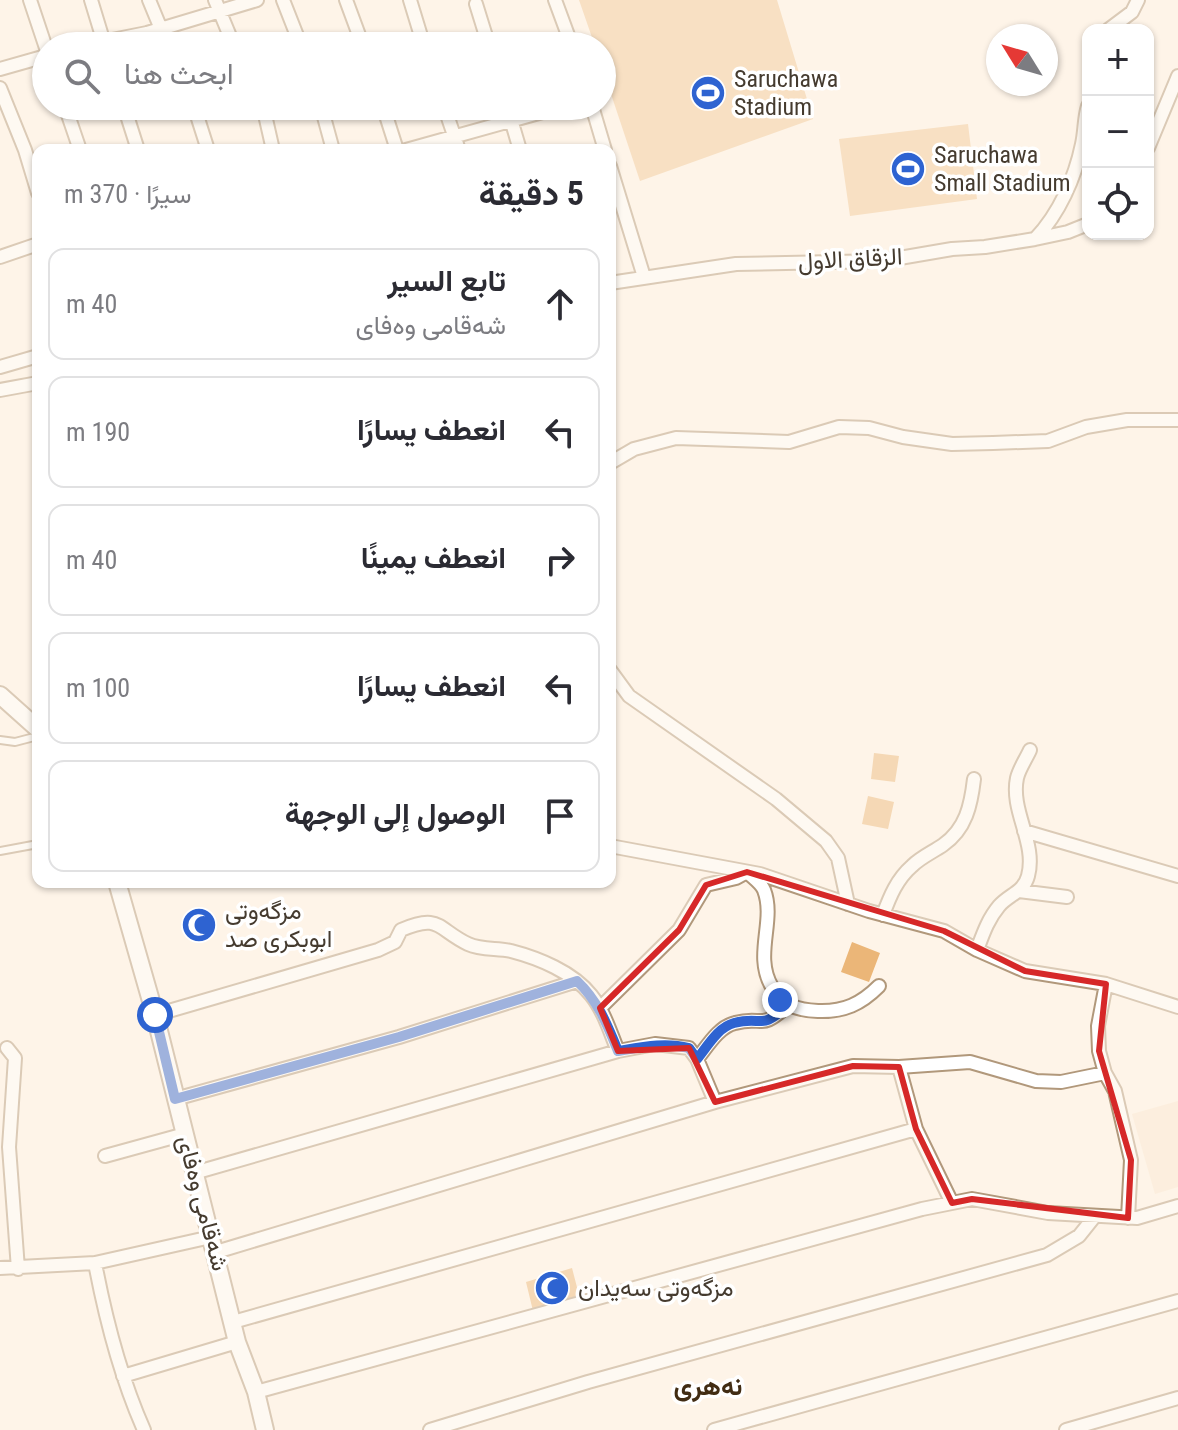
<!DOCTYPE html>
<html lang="ar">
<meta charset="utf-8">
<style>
:root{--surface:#fff;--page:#f2f2f3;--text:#2b2b33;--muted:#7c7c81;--line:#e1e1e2}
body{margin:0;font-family:"Roboto Condensed",Vazirmatn,sans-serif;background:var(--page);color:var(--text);direction:rtl}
.controls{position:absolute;right:24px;top:24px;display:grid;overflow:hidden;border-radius:16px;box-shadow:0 2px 6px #0004}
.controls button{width:72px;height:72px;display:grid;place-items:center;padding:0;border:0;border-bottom:2px solid var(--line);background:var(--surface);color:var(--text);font:40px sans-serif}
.compass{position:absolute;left:986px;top:24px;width:72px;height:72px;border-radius:50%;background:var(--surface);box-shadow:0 2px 6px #0004;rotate:307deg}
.stop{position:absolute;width:24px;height:24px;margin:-18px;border:6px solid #2e63d1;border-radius:50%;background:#fff}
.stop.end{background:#2e63d1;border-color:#fff;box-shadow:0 2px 8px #0008}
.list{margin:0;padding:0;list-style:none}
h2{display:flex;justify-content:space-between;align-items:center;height:104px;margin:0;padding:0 32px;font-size:34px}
h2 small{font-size:26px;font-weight:400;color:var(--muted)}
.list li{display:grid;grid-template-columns:52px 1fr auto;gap:24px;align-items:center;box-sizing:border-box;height:112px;margin:0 16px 16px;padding:0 16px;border:2px solid var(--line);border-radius:16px}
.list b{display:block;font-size:30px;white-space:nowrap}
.list p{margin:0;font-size:26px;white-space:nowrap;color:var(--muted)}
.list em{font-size:26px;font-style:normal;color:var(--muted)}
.icon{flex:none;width:44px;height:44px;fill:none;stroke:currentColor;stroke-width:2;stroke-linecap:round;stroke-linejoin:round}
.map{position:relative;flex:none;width:1178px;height:1430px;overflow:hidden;direction:ltr}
.search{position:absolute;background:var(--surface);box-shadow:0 2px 6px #0004;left:32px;top:32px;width:584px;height:88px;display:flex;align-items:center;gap:20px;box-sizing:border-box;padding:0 28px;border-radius:44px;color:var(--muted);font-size:30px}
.panel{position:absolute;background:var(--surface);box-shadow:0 2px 6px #0004;left:32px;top:144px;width:584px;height:744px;border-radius:16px;direction:rtl}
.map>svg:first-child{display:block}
</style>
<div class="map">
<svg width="1178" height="1430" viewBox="0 0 1178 1430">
<rect width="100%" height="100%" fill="#fef4e8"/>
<path fill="#fbe7d2" d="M1178,1101V1187L1155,1194L1132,1114Z"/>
<path fill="#f1c797" d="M579,0H777L813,119L640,181L602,67V46H595Z
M968,124L977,199L850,216L839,139Z"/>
<path fill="#ebb678" d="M874,753L899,756L895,782L871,779Z
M868,796L894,802L888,829L862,824Z
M852,942L880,953L869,982L841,972Z
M572,1268L579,1295L533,1311L526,1282Z"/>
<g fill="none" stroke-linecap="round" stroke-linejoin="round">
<g stroke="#b1987b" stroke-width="10">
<path id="service" d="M0,740L15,742L38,736
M0,851L38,844"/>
</g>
<g stroke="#b1987b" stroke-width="16">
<path id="minor" d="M30,0L46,48
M91,0L105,46
M149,0L168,46
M215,0L234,46
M283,0L301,46
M346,0L363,46
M410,0L424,46
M555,0L572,46
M476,4L489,46
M1108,30L1132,12L1138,0
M82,46L147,33L257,0
M0,69L46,56
M0,88L25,150L38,193
M65,106L80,150
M124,106L138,150
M194,106L208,150
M263,106L273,150
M321,106L333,150
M383,106L397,150
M444,106L459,150
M507,106L520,150
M592,106L605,150
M1148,148L1178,76
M406,150L564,106
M610,166L644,277
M1035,239C1059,214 1075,178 1082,144C1085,131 1084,118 1088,106
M0,257L38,244
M610,283L736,264L882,261L952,249L985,247L1035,239L1068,232L1088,224
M0,367L38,356
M0,390L38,383
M610,463L634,449L676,438L789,442L839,427L869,428L903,437L952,444L993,443L1048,441L1086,427L1127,420H1178
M610,670L629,696L776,799L826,841L838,858L848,904
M1024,831L1178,876
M610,846L760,874L869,911L944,931L977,950L1025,971L1106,984L1178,1007
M1019,891L1067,897
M883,915C890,896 897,879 912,866C921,857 933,852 943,845C966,829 971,805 974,779
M977,950C983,934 988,919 999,906C1008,895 1024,892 1028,876C1037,843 1010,811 1017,778C1019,769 1026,759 1030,750
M1106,984L1098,1026L1099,1051L1105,1073L1115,1091L1131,1160L1128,1218
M600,1008L679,930L706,885L736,878L747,872C752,877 761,883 764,890C776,921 753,955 772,987C784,1006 797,1010 818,1011C844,1012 861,1004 879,986
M155,1015L378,950L395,942L401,930C440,913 437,929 468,944C481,950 497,948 511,951C538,958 573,972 591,995C604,1011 610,1032 618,1051
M7,1048L15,1058L9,1147L18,1269
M697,1059C707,1047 718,1027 735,1023C764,1015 759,1032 788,1005
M899,1067L916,1129L952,1203
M175,1099L399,1037L577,981
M105,1156L185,1134
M194,1173L618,1051L655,1044L689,1048L697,1059L715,1102
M216,1252L715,1102L853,1066L899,1067L970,1062L1036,1081L1061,1082L1105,1073
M95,1263C106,1321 120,1376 144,1430
M0,1268L95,1263L211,1237
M233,1322L916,1129
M123,1376L237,1342
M256,1392L922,1209L972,1199L1048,1213L1137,1218L1178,1206
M430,1430L588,1382L1047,1255L1079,1236L1095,1216
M714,1430L1178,1301
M1066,1430L1178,1398"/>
</g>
<g stroke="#b1987b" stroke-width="20">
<path id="tertiary" d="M0,695L38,729
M117,882L155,1015L237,1342L256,1392L265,1430"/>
</g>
<use href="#service" stroke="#fff" stroke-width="6"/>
<use href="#minor" stroke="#fff" stroke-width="12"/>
<use href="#tertiary" stroke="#fff" stroke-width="16"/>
</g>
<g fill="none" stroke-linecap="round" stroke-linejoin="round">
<path stroke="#2e63d1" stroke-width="10" d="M155,1015L175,1099L399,1037L577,981C598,1001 607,1024 618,1051C642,1047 665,1042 689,1048L697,1059C707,1047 718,1027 734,1023C764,1015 759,1032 788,1005L780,1000"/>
</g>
<path d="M0 0H1178V1430H0ZM747,872L944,931L1025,971L1106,984L1099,1051L1131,1160L1128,1218L972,1199L952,1203L916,1129L899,1067L853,1066L715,1102L689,1048L618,1051L600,1008L679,930L706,885Z" fill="#fef4e8" fill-opacity=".55" fill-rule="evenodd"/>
<path fill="none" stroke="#d62828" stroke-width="6" stroke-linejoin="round" d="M747,872L944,931L1025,971L1106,984L1099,1051L1131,1160L1128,1218L972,1199L952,1203L916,1129L899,1067L853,1066L715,1102L689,1048L618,1051L600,1008L679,930L706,885Z"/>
<defs>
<g id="stadium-disc" transform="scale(1.8)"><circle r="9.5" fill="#2e63d1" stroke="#fff"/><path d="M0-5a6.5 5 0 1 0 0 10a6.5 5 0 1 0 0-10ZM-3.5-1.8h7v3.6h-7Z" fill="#fff"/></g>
<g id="mosque-disc" transform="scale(1.8)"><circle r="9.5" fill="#2e63d1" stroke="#fff"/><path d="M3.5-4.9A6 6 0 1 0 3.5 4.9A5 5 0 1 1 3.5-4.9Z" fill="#fff"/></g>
</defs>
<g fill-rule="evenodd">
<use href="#stadium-disc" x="708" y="93"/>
<use href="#stadium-disc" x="908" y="169"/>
<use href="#mosque-disc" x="199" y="925"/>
<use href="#mosque-disc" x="552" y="1288"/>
</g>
<g text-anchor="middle" stroke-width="7" stroke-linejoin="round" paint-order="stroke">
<g font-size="24" fill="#453b2f" stroke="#fff" text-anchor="start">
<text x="734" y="87">Saruchawa<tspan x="734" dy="28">Stadium</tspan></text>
<text x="934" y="163">Saruchawa<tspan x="934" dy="28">Small Stadium</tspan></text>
<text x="225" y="919">مزگەوتی<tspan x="225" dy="28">ابوبکری صد</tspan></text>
<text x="578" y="1296">مزگەوتی سەیدان</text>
</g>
<g font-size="24" fill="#453b2f" stroke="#fff">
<text transform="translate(850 259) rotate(-3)" y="8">الزقاق الاول</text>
<text transform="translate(203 1203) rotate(75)" y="8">شەقامی وەفای</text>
</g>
<g font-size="26" font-weight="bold" fill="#412c13" stroke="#fff">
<text x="708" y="1395">نەھری</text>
</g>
</g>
</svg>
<div class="controls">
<button>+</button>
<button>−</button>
<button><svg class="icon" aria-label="locate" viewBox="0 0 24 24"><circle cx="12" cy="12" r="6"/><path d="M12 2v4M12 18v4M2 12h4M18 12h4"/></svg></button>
</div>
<svg class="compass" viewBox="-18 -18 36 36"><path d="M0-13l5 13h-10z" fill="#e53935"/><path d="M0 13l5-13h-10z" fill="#7c7c81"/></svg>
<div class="stop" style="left:155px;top:1015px"></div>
<div class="stop end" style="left:780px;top:1000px"></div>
<div class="search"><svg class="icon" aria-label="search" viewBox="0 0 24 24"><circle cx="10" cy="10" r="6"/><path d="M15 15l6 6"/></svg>ابحث هنا</div>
<section class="panel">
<h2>5 دقيقة<small>سيرًا · 370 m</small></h2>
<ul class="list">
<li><svg class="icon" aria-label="ahead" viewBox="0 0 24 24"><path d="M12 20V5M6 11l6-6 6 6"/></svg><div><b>تابع السير</b><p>شەقامی وەفای</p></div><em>40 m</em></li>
<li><svg class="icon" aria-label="left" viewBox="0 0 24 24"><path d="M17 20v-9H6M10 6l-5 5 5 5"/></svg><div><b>انعطف يسارًا</b></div><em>190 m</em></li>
<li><svg class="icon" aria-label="right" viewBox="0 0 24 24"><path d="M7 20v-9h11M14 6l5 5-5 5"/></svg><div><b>انعطف يمينًا</b></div><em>40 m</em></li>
<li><svg class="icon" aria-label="left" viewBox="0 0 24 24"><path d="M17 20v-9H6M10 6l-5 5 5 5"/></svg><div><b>انعطف يسارًا</b></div><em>100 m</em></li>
<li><svg class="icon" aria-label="arrive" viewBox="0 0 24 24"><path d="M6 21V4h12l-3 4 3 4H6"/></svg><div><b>الوصول إلى الوجهة</b></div></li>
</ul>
</section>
</div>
